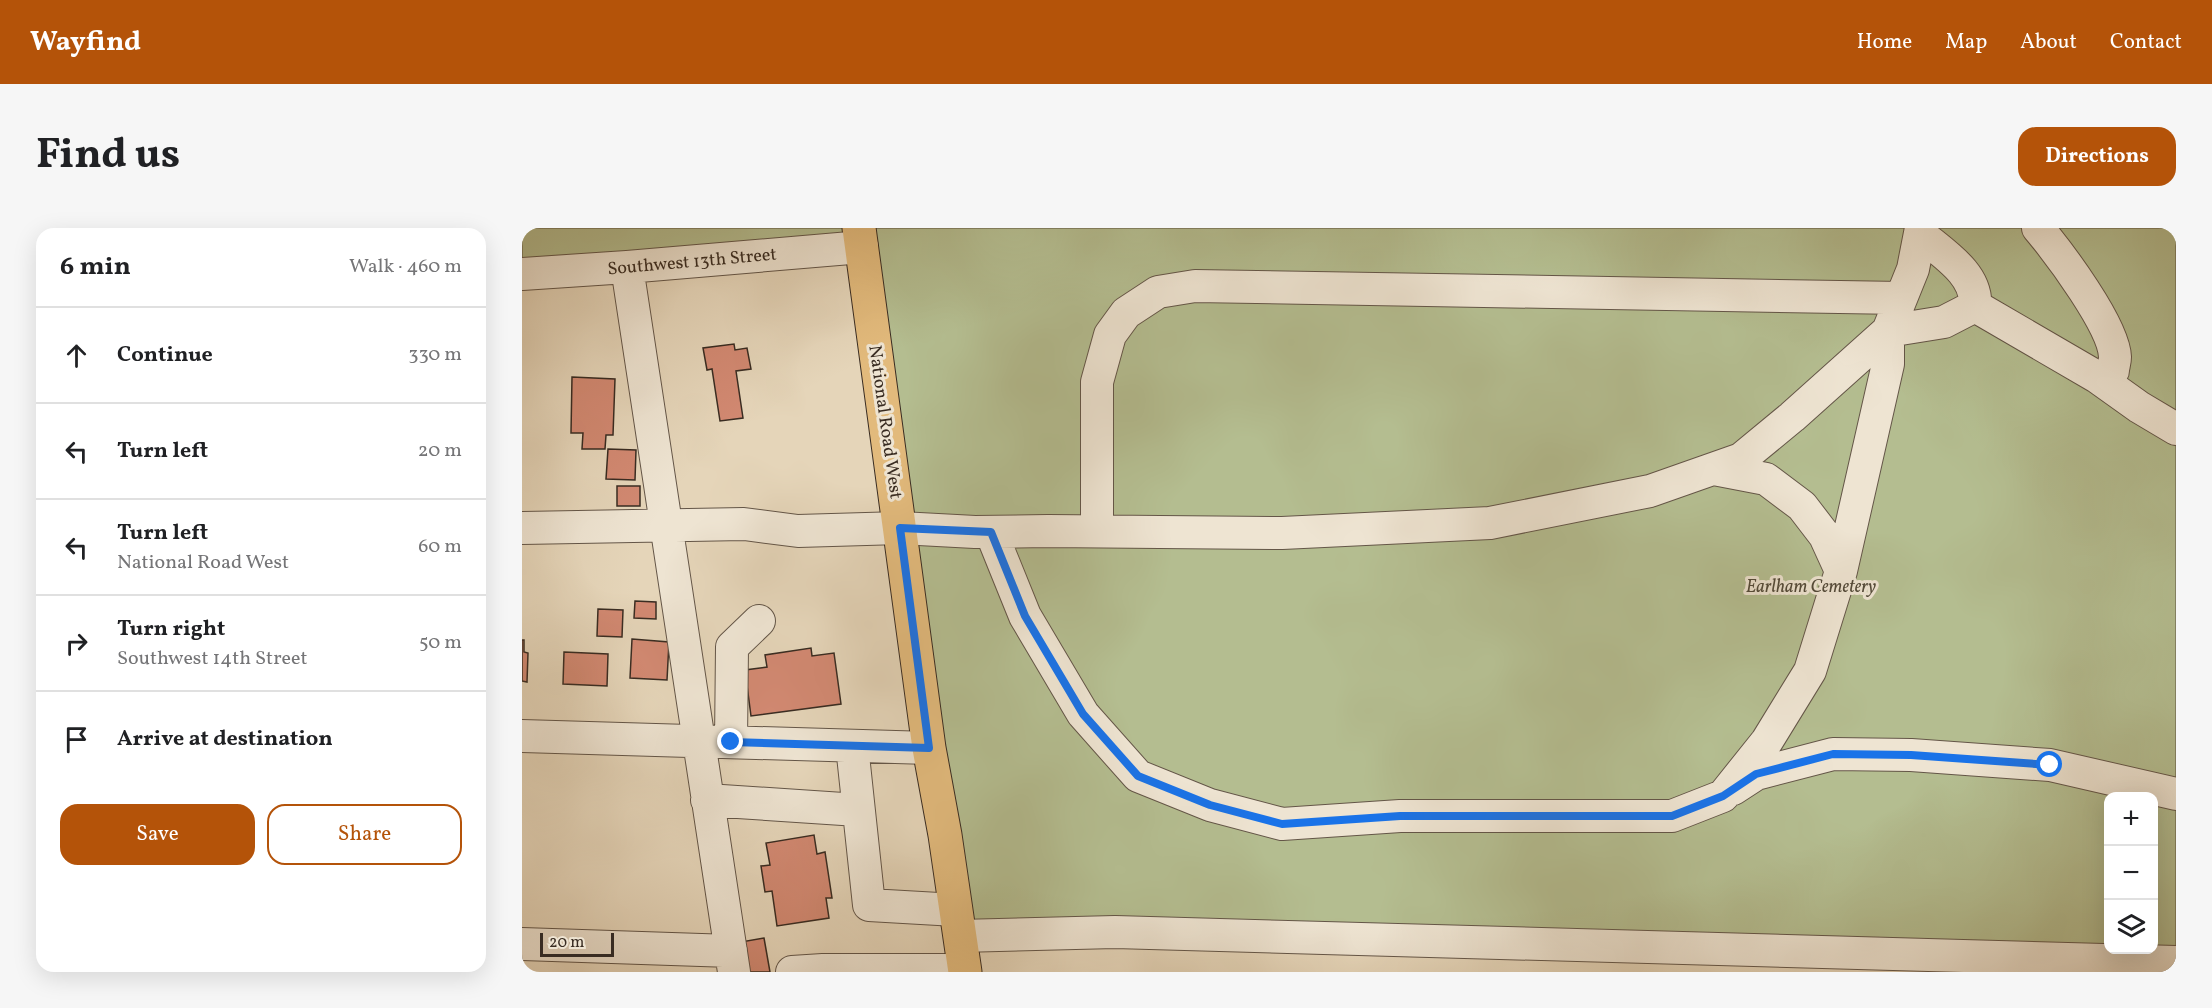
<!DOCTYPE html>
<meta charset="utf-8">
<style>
:root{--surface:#fff;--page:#f6f6f6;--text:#202124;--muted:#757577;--line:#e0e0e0;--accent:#b45309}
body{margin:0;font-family:Vollkorn,serif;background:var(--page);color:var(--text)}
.controls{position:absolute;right:18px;bottom:18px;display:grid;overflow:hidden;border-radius:12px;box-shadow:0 6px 24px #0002}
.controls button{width:54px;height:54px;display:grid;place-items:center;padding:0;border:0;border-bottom:2px solid var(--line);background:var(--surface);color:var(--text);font:30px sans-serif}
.scale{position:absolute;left:18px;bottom:15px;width:74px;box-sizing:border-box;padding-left:6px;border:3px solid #392c22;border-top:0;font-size:16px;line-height:21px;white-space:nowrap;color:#392c22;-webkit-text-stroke:4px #eee4d2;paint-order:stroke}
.stop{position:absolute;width:18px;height:18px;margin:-14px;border:4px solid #1a73e8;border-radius:50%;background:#fff}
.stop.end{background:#1a73e8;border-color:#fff;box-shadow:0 2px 6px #0008}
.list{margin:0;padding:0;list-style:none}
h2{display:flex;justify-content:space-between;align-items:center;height:78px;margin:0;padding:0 24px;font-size:26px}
h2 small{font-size:20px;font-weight:400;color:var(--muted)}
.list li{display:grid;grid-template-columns:39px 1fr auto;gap:18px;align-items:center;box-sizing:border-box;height:96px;padding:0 24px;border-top:2px solid var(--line)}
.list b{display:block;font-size:22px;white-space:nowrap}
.list p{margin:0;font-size:20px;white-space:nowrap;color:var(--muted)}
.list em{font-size:20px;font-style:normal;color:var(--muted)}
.actions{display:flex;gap:12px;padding:18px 24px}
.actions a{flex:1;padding:14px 0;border:2px solid var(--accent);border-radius:18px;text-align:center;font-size:21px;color:var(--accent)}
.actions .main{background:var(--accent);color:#fff}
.icon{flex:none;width:33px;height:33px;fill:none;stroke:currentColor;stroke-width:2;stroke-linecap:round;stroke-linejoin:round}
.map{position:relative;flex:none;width:1654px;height:744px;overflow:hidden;border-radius:18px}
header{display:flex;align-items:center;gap:36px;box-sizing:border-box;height:84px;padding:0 30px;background:var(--accent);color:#fff}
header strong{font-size:28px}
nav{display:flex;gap:33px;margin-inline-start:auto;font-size:21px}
.intro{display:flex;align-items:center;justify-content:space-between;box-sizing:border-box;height:144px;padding:0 36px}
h1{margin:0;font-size:42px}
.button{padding:15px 27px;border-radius:18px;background:var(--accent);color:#fff;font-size:21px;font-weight:700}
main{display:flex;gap:36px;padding:0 36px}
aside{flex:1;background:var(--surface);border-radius:18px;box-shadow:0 6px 24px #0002}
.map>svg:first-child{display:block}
</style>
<header>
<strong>Wayfind</strong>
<nav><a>Home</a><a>Map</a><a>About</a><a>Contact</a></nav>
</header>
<div class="intro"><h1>Find us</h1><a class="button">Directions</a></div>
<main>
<aside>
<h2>6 min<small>Walk · 460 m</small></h2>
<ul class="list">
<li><svg class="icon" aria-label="ahead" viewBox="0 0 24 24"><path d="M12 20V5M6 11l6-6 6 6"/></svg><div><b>Continue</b></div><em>330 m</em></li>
<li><svg class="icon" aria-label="left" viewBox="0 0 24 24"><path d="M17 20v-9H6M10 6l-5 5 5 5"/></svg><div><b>Turn left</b></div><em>20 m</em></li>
<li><svg class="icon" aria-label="left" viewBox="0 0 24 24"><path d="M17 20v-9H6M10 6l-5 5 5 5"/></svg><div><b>Turn left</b><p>National Road West</p></div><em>60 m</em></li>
<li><svg class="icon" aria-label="right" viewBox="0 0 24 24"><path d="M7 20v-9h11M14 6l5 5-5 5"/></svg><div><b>Turn right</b><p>Southwest 14th Street</p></div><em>50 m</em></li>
<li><svg class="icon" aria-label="arrive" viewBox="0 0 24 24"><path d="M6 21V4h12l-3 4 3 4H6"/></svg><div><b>Arrive at destination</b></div></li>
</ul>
<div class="actions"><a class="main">Save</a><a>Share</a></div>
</aside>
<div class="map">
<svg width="1654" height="744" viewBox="0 0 1654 744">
<rect width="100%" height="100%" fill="#e5d5b9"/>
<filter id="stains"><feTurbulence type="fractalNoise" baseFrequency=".00333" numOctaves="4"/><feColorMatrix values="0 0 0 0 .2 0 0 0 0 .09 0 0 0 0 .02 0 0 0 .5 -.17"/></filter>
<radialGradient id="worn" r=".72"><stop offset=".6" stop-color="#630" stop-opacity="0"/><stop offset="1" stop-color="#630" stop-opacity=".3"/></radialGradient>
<path fill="#b4bd90" stroke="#767459" stroke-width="1.5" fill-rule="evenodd" d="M0,0H1654V726L435,692L340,19L0,46ZM1586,568H1632V722H1586Z"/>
<path fill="#d28972" stroke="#392c22" stroke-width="1.5" d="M212,116L213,122L225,120L229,141L214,143L221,190L198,193L190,141L185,142L181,120Z
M50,149L93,151L91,207H84L83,221H60L61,205H49Z
M86,221L114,222L113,252L84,251Z
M95,258H118V278H95Z
M113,373L134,374V391L112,390Z
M76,381L101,382L100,409L75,408Z
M110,411L147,414L145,452L108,450Z
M0,412H2V424L6,425L5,454L0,453Z
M289,420L290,428L312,425L319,476L229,488L223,442L245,439L243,427Z
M42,424L86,426L85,458L41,456Z
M292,607L295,626L303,624L310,670H304L307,690L255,698L250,663L243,664L239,638L248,637L244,615Z
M242,710L248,744H218L213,715Z"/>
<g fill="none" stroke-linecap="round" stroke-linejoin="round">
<g stroke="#645648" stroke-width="34">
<path id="minor" d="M1398,6C1420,25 1456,46 1453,78
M105,39L212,744
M0,46L105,39L340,19
M1453,78L1575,149L1591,143C1591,139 1593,134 1593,129C1592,98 1537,25 1516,0
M1575,149L1617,179L1654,201
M1192,241L1244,251L1280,278L1303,308L1319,343
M0,300L222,296L276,303L378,300L453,304L526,303L760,305L968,295L1128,263L1219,231L1270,189L1366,103L1391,41L1399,0
M575,303V154L588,107L604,85L636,64L673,58L1379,70
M469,304L503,388L561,486L616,548L688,577L760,596L878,588H1150L1201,568L1245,513L1288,443L1319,343L1366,136V103L1422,94L1453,78
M0,508L407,520
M209,514L210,419L237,393
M330,518L347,677L434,682
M1211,561L1234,546L1311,526L1389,527L1528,537L1654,566
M185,572L336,582
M438,708L593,704L1654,734
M0,716L209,723
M270,744L301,742H442"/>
</g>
<g stroke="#392c22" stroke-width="35">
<path id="major" d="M337,0L407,520L423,607L443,744"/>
</g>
<use href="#minor" stroke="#eee4d2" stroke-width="32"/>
<use href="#major" stroke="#e2ba7c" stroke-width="33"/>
</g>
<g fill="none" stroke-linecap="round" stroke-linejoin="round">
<path stroke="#1a73e8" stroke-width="8" d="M209,514L407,520L378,300L469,304L503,388L561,486L616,548L688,577L760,596L878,588H1150L1201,568L1234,546L1311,526L1389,527L1528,537"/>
</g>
<g text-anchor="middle" stroke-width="6" stroke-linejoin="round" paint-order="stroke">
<g font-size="18" fill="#392c22" stroke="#eee4d2">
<text transform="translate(170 33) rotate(-5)" y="6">Southwest 13th Street</text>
<text transform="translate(364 194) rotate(82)" y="6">National Road West</text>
</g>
<g font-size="18" font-style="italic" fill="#524938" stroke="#eee4d2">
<text x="1289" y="364">Earlham Cemetery</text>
</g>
</g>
<rect width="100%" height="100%" filter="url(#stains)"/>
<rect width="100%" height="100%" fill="url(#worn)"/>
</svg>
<div class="controls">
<button>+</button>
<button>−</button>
<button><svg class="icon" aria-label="layers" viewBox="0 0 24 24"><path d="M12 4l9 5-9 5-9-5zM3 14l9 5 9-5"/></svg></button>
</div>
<div class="scale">20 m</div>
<div class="stop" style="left:1528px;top:537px"></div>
<div class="stop end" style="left:209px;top:514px"></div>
</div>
</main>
